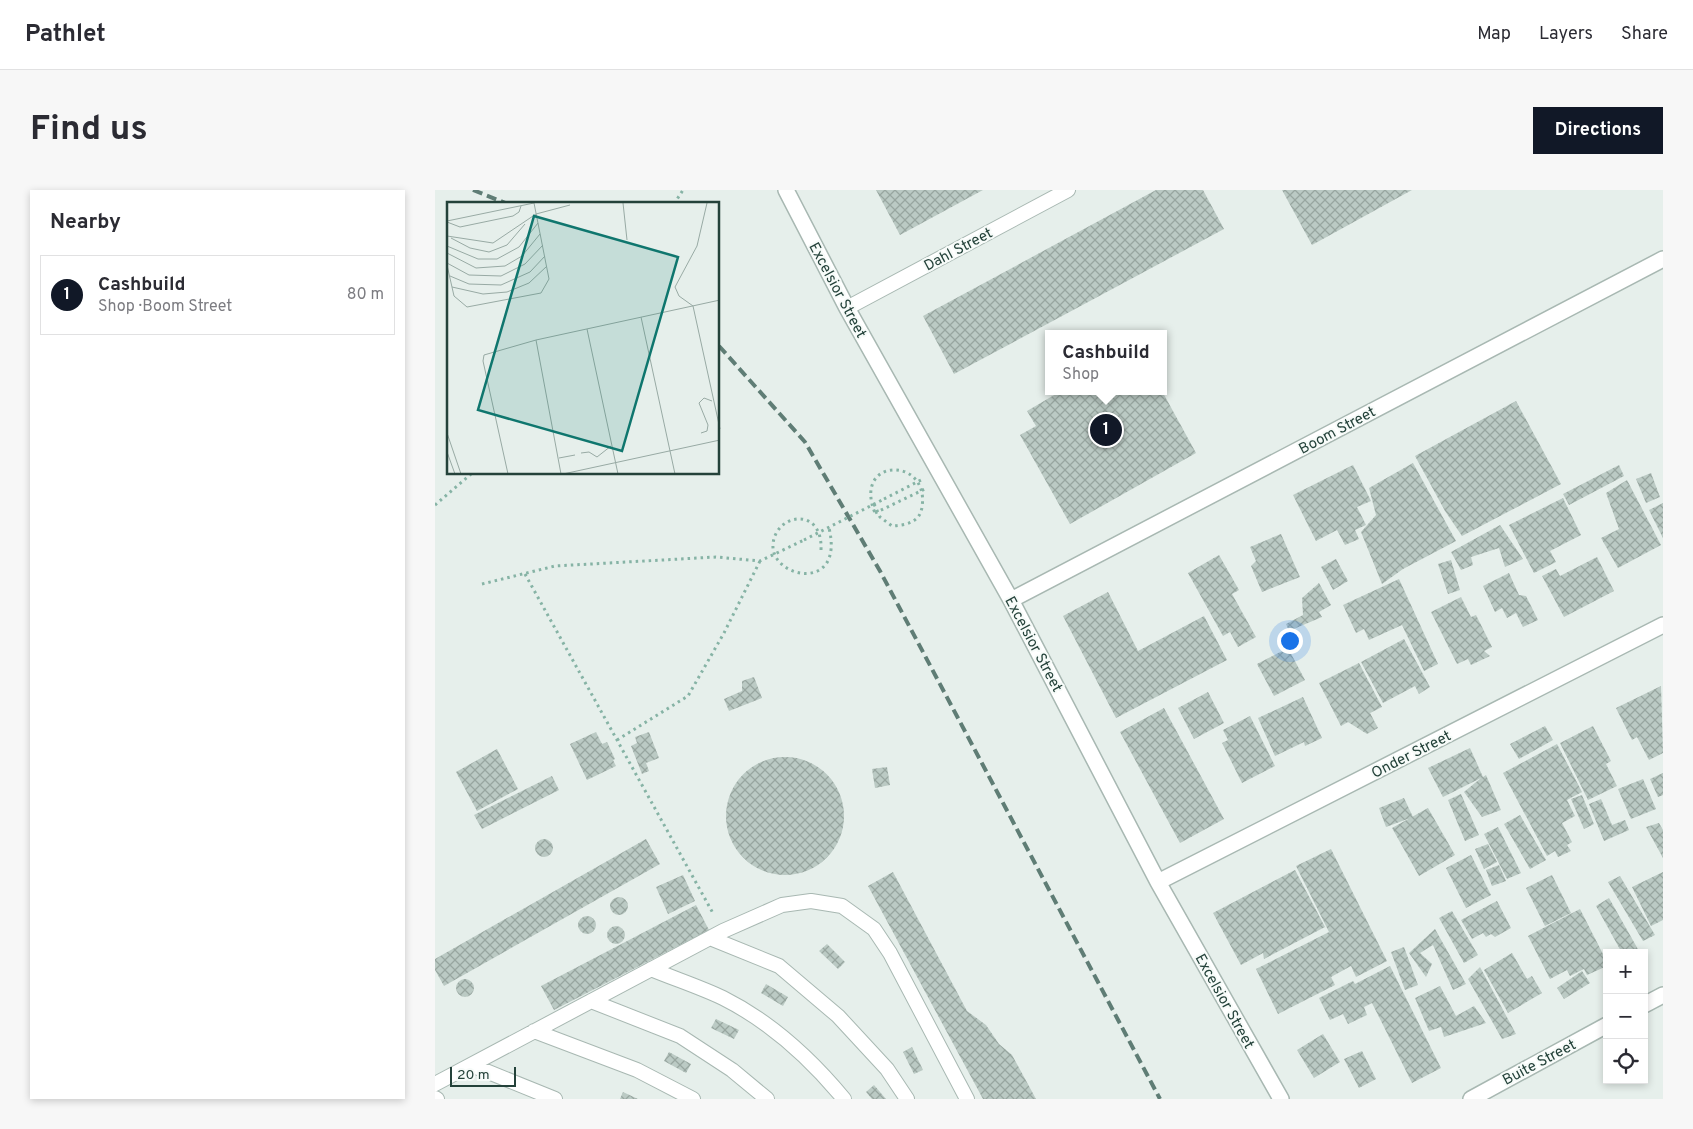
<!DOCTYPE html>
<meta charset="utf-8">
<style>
:root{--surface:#fff;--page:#f7f7f7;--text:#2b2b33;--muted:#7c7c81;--line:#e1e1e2;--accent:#111827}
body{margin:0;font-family:Overpass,sans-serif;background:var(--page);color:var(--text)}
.controls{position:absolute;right:15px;bottom:15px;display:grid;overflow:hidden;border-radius:0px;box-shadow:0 2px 8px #0003}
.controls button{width:45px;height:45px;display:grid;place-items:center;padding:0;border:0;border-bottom:1px solid var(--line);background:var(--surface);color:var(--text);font:25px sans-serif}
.scale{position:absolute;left:15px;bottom:12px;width:66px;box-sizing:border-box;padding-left:5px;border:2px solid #24423a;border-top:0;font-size:14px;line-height:18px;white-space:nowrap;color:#24423a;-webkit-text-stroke:4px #f7fbf9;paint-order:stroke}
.you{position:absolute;left:854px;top:450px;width:18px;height:18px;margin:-12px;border:4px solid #fff;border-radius:50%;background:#1a73e8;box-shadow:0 0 0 8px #1a73e833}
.badge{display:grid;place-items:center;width:32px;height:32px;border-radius:50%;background:var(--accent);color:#fff;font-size:16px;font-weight:700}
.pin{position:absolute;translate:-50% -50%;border:2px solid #fff;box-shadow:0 1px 5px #0006}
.popup{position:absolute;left:610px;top:140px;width:122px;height:65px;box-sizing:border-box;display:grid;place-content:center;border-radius:0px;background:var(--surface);filter:drop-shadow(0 1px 4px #0005);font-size:16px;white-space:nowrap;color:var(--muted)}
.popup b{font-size:19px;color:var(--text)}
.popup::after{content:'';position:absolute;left:50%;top:100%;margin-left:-10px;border:10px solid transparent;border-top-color:var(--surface)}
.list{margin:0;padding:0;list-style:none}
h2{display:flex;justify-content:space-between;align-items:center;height:65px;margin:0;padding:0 20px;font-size:21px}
h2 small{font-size:16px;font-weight:400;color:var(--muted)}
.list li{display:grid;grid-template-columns:32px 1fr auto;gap:15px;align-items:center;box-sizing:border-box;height:80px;margin:0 10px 10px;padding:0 10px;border:1px solid var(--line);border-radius:0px}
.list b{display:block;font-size:19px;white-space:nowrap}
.list p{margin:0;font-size:16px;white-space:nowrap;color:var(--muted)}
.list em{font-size:16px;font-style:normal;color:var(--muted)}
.icon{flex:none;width:28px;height:28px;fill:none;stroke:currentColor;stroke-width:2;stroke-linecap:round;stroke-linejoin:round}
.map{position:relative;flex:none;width:1228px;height:909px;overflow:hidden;border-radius:0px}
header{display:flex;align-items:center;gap:30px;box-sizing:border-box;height:70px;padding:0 25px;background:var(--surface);border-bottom:1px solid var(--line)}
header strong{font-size:24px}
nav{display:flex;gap:28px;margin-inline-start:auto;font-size:18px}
.intro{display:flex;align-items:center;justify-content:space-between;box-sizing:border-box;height:120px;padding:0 30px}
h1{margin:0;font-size:35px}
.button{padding:12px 22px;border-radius:0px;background:var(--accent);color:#fff;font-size:18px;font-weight:700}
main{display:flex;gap:30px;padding:0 30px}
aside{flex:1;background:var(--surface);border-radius:0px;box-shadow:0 2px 8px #0003}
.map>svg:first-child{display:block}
</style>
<header>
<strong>Pathlet</strong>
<nav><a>Map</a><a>Layers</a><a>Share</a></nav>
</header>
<div class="intro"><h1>Find us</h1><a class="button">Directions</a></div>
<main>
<aside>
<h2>Nearby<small></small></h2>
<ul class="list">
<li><span class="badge">1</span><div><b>Cashbuild</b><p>Shop · Boom Street</p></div><em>80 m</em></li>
</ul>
</aside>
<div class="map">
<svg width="1228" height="909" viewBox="0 0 1228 909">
<defs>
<pattern id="building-cross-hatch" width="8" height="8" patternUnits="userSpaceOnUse" patternTransform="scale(1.25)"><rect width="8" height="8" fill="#bbcac4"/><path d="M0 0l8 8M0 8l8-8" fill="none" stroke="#98a6a0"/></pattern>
</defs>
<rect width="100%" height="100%" fill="#e6efeb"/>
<path fill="url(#building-cross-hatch)" d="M441,0H548L465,45Z
M721,0H768L789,39L519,184L488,126Z
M847,0H977L877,55Z
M626,201H727L761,263L635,334L585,245L601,236L592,221Z
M1081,211L1126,294L1027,346L1010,321L980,266Z
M978,273L1021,351L968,379L947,394L926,342L941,325L934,298Z
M918,275L936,311L922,317L931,335L920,340L924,349L910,355L902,340L881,351L858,305Z
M1184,275L1189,286L1134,315L1128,304Z
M1216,283L1225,307L1211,313L1201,289Z
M1192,290L1226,355L1183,378L1166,348L1184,339L1171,303Z
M1128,308L1146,345L1115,361L1121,372L1099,383L1074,335Z
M1228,313V348L1214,320Z
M1065,335L1088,369L1070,377L1064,358L1036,367L1038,375L1026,380L1016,362Z
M846,344L865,387L827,402L816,376L821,371L815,357Z
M784,365L804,400L797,404L821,447L803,457L795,442L788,446L753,383Z
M1162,367L1179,401L1129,427L1107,386L1121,379L1125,386Z
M901,369L913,391L898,400L886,377Z
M1016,370L1025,400L1013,404L1003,374Z
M1074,383L1084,405L1091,406L1103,430L1088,437L1081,423L1072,428L1067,418L1060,422L1048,396Z
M964,389L1003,474L989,481L967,435L934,450L929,439L921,443L908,415Z
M884,393L896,415L884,422L887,427L854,441L851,434L868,425L867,408Z
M673,402L703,461L769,426L792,470L681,528L628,426Z
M1026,407L1036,427L1041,425L1057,457L1049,461L1055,466L1036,475L1033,469L1022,474L996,422Z
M969,449L995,497L984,504L980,496L948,513L926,472Z
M853,458L870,490L839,506L822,474Z
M924,473L947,517L935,523L943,538L932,544L913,532L906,536L884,493Z
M319,487L327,508L294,521L289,509L307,501V491Z
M1226,496L1228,563L1214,570L1202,547L1197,550L1181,518Z
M773,502L789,533L759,549L743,518Z
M868,507L887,548L870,556L869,552L840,566L823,528Z
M729,518L789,629L745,653L685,542Z
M815,526L840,576L807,593L787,553L793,550L788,540Z
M1110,536L1118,550L1084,569L1075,554Z
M1158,536L1176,571L1171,574L1182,596L1153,610L1125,553Z
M161,542L167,554L172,552L180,569L178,570L181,576L152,590L135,554Z
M214,542L224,568L211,573L214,581L207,584L196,556L202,553L200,547Z
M1122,554L1147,602L1132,610L1140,626L1127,633L1137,652L1132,655L1136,661L1123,667L1120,661L1112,666L1068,583Z
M1035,558L1048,587L1051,585L1066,620L1047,627L1029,602L1046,588L1008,607L993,578Z
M62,559L83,599L42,621L21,582Z
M291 626a59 59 0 1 1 118 0a59 59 0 1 1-118 0Z
M452,577L455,595L440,598L437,579Z
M1228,583V605L1223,607L1215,589Z
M117,586L124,600L47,639L39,625Z
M1208,589L1221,619L1196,629L1183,599Z
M1026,604L1044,645L1030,651L1013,610Z
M1147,605L1159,634L1149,639L1136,609Z
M969,608L978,627L951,637L944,618Z
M1166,609L1177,635L1190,630L1194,640L1169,651L1154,614Z
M993,618L1020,665L984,686L957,638Z
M1085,625L1111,670L1095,679L1069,634Z
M1224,633L1228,640V668L1211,637Z
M1063,637L1086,683L1072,689L1049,644Z
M211,649L225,674L9,796L0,780V769Z
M100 658a9 9 0 1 1 18 0a9 9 0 1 1-18 0Z
M1053,654L1062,672L1049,679L1040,659Z
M896,659L952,771L921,787L916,776L896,787L900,795L843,824L821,779L894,742L861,676Z
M1036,665L1056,705L1031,718L1011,678Z
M1064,675L1071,691L1057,696L1051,680Z
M860,680L890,737L829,769L828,763L806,775L778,723Z
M458,682L532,821L551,835L564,854L577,865L601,909H548L433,696Z
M1228,682V730L1216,736L1197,697Z
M248,685L260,711L233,724L221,697Z
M1117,685L1136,723L1110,736L1091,698Z
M1185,686L1220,745L1208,751L1173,692Z
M175 716a9 9 0 1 1 18 0a9 9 0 1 1-18 0Z
M1174,708L1204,761L1201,763H1187L1161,716Z
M1062,711L1076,738L1060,747L1056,744L1051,747L1048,743L1037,749L1026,730Z
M261,715L274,740L119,820L106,796Z
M1145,719L1172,772V776L1152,785L1149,779L1135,786L1132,780L1115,789L1093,746Z
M1017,721L1043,765L1029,773L1004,728Z
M143 735a9 9 0 1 1 18 0a9 9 0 1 1-18 0Z
M172 745a9 9 0 1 1 18 0a9 9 0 1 1-18 0Z
M1000,739L1031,794L1018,800L998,755L985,763L997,774L991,787L974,763Z
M392,754L410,772L403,779L384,761Z
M969,757L983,795L970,800L956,762Z
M1077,763L1092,789L1097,786L1107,803L1073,823L1049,780Z
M955,776L1006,878L977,893L937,813L929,817L932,825L913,834L908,824L895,830L884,808L918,791L920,794Z
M1045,777L1081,844L1067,849L1033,789Z
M1147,781L1155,793L1129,809L1122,798Z
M21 798a9 9 0 1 1 18 0a9 9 0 1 1-18 0Z
M331,794L353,807L348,816L326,803Z
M1005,796L1021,826L1039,816L1051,833L1009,847L1006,837L994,841L980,808Z
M281,829L304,840L299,849L276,838Z
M888,844L905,872L879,888L862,860Z
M477,857L488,880L479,884L468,862Z
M927,861L941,889L924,898L909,869Z
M234,862L256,874L251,883L229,871Z
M439,895L451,909H437L431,902Z
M188,902L203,909H185Z"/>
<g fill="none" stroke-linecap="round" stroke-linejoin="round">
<g stroke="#a8b8b2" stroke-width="16">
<path id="lane" d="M412,118L633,0
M275,748L344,776L403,826L452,879L472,909
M216,779C240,789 265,797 288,808C336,832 375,868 409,909
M156,811L245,846L297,880L332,909
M99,841L202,880L258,909
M36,875L120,909
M0,894L288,741L347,715L376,711L407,716L439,739L455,763L532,909
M0,908L2,909"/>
</g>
<g stroke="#a8b8b2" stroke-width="18">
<path id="street" d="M351,0L412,118L576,410L723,692L846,909
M576,410L1228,69
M723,692L1228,435
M1209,815L1228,805
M1036,909L1172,835"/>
</g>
<path stroke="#86b3a5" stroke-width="3" stroke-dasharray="2.5 4" stroke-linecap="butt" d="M239,14L248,0
M449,309L488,289
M0,315L36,284
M440,323L492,298
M90,384L279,725
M47,394L120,376L281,367L325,371L369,350
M182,550L253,506L289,443L325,371"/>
<use href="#lane" stroke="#fff" stroke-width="14"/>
<use href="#street" stroke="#fff" stroke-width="15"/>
<path stroke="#5f7d75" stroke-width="4" stroke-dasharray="10 5" stroke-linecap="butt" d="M38,0L73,14
M284,156L370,252L445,381L725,909"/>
<path stroke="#86b3a5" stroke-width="3" stroke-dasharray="2.5 4" stroke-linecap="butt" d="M439,314L445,327L457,336C470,335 485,333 487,317C495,266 417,267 440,323
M369,350L449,309
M386,360C388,316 341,323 338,354C335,388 410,404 394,338"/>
</g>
<g text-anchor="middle" stroke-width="4" stroke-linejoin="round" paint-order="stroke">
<g font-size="15" fill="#24423a" stroke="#f7fbf9">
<text transform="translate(523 59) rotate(-28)" y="5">Dahl Street</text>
<text transform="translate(403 100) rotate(62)" y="5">Excelsior Street</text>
<text transform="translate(902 240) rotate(-28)" y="5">Boom Street</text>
<text transform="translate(599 454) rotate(62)" y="5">Excelsior Street</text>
<text transform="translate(976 564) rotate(-27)" y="5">Onder Street</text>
<text transform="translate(790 811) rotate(61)" y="5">Excelsior Street</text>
<text transform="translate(1104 872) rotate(-28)" y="5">Buite Street</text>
</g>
</g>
<g transform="translate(12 12)">
<rect width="272" height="272" fill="#e6efeb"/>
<path fill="none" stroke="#98aaa4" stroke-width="1" d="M176,1L180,38M260,1L250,44L228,85L232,94L246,104L273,227M0,19L87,1M0,20L13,25L66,14L72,10L74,4M0,34L46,41L89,12L123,3M4,36L23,46L42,50L60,43L78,22M0,44L31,57H50L72,45L91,21M0,51L29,66L58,64L75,54L93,32M0,61L22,73L54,74L78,62L96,43M0,63L7,94L20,105L94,91L102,77L87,1M3,74L22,82L54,83L83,70L98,54M5,85L36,92L60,90L82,81L100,64M194,115L228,272M140,127L171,272M89,138L114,272M0,231L14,272M254,231L260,229L261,223L252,201L257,196L265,199M0,250L8,272M134,251L142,250L150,255L164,244M112,256L128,253M61,272L36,159L37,153L89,138L273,98M116,272L273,238"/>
<path fill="#0f766e" fill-opacity="0.15" stroke="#0f766e" stroke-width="2.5" d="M87,14L231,55L175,249L31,208Z"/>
<rect width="272" height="272" fill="none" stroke="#24423a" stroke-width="2.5"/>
</g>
</svg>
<div class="controls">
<button>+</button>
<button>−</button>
<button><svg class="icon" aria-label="locate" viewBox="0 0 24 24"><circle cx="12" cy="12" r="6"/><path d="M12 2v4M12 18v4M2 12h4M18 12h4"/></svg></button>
</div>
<div class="scale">20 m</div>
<div class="you"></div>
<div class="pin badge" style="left:671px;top:240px">1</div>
<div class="popup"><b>Cashbuild</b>Shop</div>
</div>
</main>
